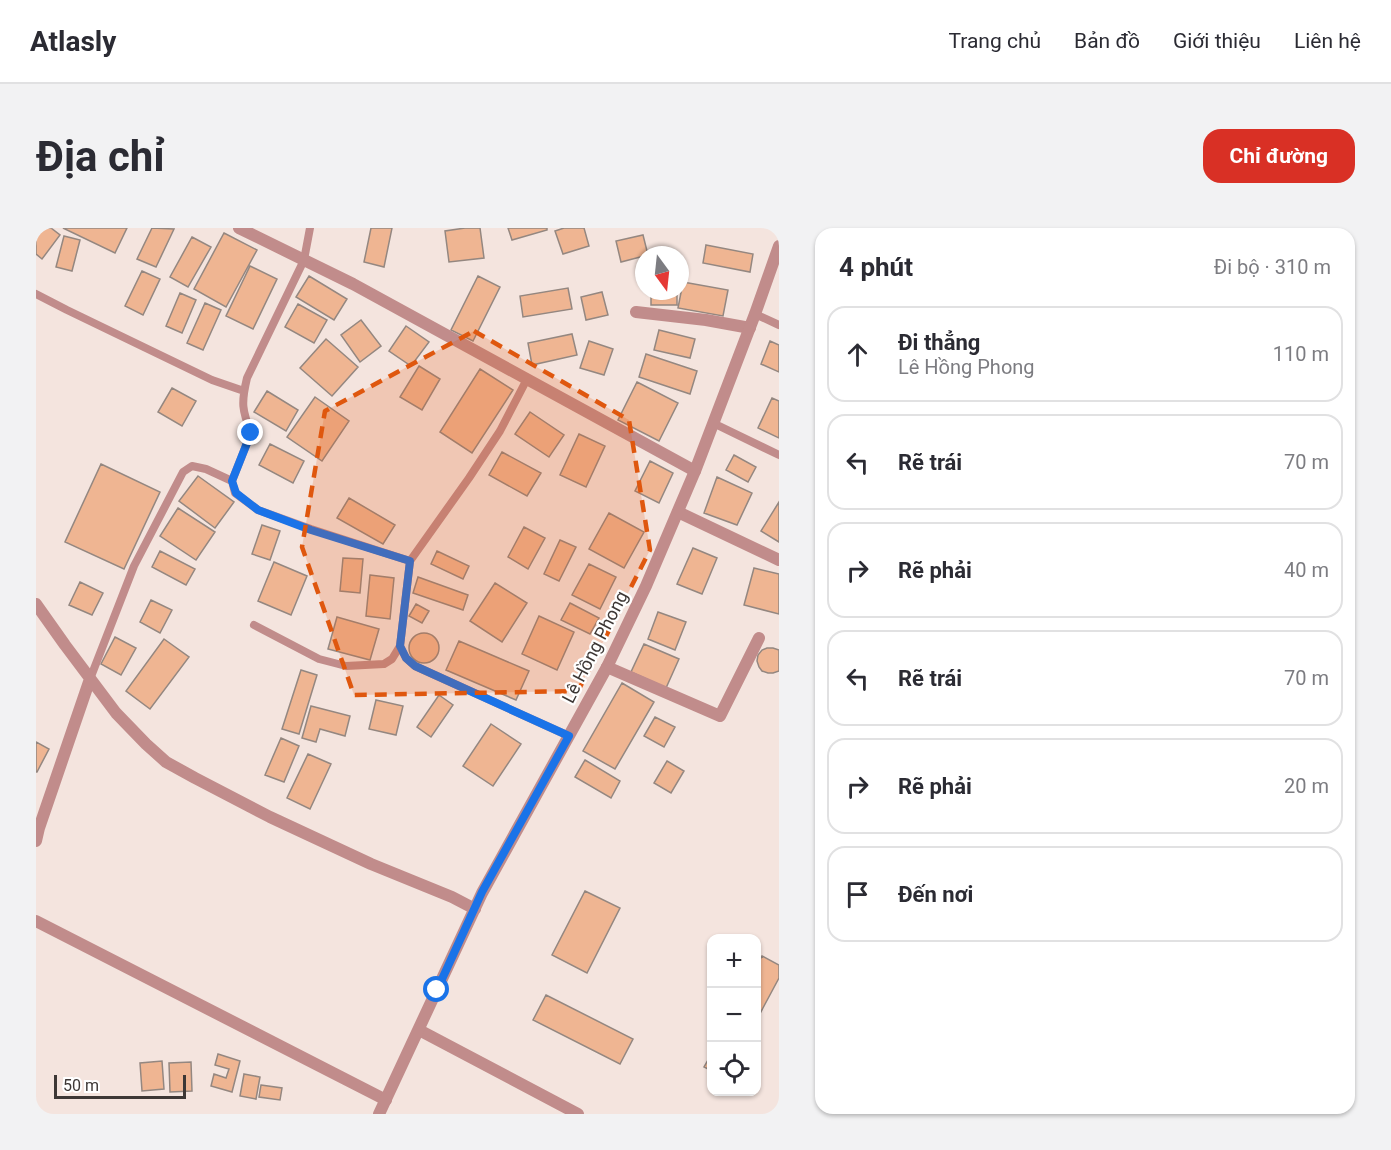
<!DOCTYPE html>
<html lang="vi">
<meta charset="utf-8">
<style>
:root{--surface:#fff;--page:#f2f2f3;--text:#2b2b33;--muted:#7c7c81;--line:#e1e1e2;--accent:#d93025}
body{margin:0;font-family:Roboto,sans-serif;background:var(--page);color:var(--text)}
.controls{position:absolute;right:18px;bottom:18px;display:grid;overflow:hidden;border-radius:12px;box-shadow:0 2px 4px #0004}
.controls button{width:54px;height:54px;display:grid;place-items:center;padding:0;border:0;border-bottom:2px solid var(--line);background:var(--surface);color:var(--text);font:30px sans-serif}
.compass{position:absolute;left:599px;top:18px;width:54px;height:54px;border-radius:50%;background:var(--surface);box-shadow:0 2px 4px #0004;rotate:165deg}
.scale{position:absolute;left:18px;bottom:15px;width:132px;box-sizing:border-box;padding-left:6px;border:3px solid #3d3735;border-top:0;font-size:16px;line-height:21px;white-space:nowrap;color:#3d3735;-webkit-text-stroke:4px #fff;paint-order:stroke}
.stop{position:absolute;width:18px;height:18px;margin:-14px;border:4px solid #1a73e8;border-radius:50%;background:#fff}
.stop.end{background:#1a73e8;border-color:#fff;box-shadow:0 2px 6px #0008}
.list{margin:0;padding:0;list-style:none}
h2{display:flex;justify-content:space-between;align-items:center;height:78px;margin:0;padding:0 24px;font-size:26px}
h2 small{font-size:20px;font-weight:400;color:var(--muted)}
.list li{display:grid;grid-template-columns:39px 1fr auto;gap:18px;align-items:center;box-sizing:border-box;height:96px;margin:0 12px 12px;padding:0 12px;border:2px solid var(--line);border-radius:18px}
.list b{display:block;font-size:22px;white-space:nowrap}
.list p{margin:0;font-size:20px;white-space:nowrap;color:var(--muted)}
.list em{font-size:20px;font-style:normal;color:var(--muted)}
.icon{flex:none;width:33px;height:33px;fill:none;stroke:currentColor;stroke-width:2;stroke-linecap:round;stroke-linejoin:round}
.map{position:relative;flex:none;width:743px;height:886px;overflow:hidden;border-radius:18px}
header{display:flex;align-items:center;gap:36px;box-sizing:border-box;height:84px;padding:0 30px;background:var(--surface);border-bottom:2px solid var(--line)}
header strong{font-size:28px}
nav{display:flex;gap:33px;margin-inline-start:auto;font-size:21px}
.intro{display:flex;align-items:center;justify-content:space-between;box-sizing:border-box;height:144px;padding:0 36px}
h1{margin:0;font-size:42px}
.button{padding:15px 27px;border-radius:18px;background:var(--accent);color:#fff;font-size:21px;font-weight:700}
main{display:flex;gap:36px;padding:0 36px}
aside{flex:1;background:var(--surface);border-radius:18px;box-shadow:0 2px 4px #0004}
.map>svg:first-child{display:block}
</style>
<header>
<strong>Atlasly</strong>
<nav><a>Trang chủ</a><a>Bản đồ</a><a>Giới thiệu</a><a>Liên hệ</a></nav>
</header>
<div class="intro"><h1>Địa chỉ</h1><a class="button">Chỉ đường</a></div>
<main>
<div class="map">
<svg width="743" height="886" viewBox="0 0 743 886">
<rect width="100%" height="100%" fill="#f4e4de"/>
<path fill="#efb592" stroke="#948780" stroke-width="1.5" d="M7,0H15L24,7L6,31L0,26V9Z
M27,0H91L79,25Z
M116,0L138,1L120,39L101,31Z
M335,0H356L348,39L328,34Z
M429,0H444L448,30L413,34L409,3Z
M472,0H511V2L476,12Z
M528,0H548L553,18L527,26L519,3Z
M188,5L221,22L190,79L158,61Z
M607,7L612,27L585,34L580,13Z
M28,8L44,12L36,43L20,39Z
M156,9L175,19L152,59L134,49Z
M670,17L717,26L714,44L667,35Z
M214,38L241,51L217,101L190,88Z
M106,43L124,51L107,87L89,78Z
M273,48L311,71L298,92L260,69Z
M442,48L464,59L437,113L415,102Z
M647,54L692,62L687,88L642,80Z
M532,60L536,81L487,89L484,68Z
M615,63H641V77H615Z
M566,64L572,87L550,92L545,69Z
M144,65L160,72L146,105L130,98Z
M169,75L185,82L167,122L151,115Z
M262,76L291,92L278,115L249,99Z
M325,92L345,118L324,134L305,107Z
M370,98L393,114L375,138L353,123Z
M623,102L659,111L654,130L618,122Z
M536,106L541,127L496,137L492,115Z
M290,111L322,139L296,168L264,140Z
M553,113L577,121L568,147L544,140Z
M734,113L743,117V144L725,136Z
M610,126L661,143L654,166L603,149Z
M383,138L404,151L386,182L364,169Z
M444,141L477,162L436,225L404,204Z
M601,154L642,175L623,213L582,192Z
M136,160L160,173L146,198L122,184Z
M231,163L262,182L250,203L218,184Z
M279,169L313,193L286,233L251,209Z
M736,170L743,173V210L722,200Z
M494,184L528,207L513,229L479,206Z
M543,206L569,218L550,259L524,247Z
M234,216L268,233L257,255L223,237Z
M466,224L505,245L491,268L453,247Z
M698,227L720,239L712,254L690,242Z
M614,233L637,245L623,275L599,263Z
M65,236L124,264L88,341L29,314Z
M162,248L198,274L179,300L143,273Z
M681,249L716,265L701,297L668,285Z
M313,270L359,297L347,316L301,290Z
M743,274V314L725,303Z
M142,280L179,304L160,332L124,308Z
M573,285L608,304L588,340L553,321Z
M226,297L244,303L234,332L216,326Z
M488,299L509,310L492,341L472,329Z
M524,312L540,319L523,353L508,346Z
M657,320L681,330L666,366L641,356Z
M124,323L159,341L150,357L116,339Z
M401,323L433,338L427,351L395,336Z
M307,330L327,331L324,365L304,363Z
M238,334L271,348L255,387L222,373Z
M553,336L580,349L564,381L536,367Z
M718,340L743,346V386L708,377Z
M334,347L358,350L354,391L330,388Z
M382,349L432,367L427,382L377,365Z
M44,354L67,365L56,387L33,377Z
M459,355L491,375L466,414L434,393Z
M115,372L136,382L124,405L104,394Z
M534,375L563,390L554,406L525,392Z
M380,376L393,383L386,395L373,388Z
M622,384L650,394L639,422L612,411Z
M503,388L538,404L521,442L486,426Z
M301,389L343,401L334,432L292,421Z
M373 420a15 15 0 1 1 30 0a15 15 0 1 1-30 0Z
M79,409L100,420L85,447L65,436Z
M128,411L153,429L114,481L90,463Z
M423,413L493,443L480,472L410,442Z
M608,416L643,431L630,460L595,444Z
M731,420H737L743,422V443L737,445H732L726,443L723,439L721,433L722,427L726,422Z
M265,442L281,447L263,506L246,501Z
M586,455L618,474L579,541L547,523Z
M403,467L417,477L395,509L381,499Z
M340,472L367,478L360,507L333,501Z
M275,478L314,488L309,508L284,501L280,514L266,510Z
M619,489L639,499L628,519L608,508Z
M455,496L485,516L457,558L427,538Z
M245,510L263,518L248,554L229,547Z
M0,514L13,521L1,544H0Z
M272,526L295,536L274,581L251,570Z
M549,532L584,553L575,570L539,549Z
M631,533L648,543L635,565L618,555Z
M549,663L584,680L551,745L516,727Z
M726,728L743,737V750L720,793V739Z
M510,767L597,811L584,836L497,792Z
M676,825V843L668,839Z
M182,826L204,833L196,864L175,858L178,846L190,850L193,841L179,837Z
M126,833L128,861L106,863L104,835Z
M155,834L156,863L134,864L133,835Z
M208,846L224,849L220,871L204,868Z
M225,857L246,860L244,872L223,869Z"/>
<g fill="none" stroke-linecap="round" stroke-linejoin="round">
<path stroke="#c18c8b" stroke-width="8" d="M0,66L31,82L176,152L208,163
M719,86L743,97
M491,151L464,203L433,250L374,333L364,418L370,430L379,438L533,508
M677,195L743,227
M196,253L215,205C206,182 205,175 211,150L268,32L274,0
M218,397L283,431L310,438L348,436L356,431L364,418
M54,451L98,338L147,244L156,238L170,241L196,253L199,265L222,282L275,301L374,333"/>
<path stroke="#c18c8b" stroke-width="12" d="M203,0L317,56L659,243
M600,84L670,92L714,100
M642,284L743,332
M0,376L29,417L80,485L110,516L130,534L159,550L234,589L335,636L416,669L439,681
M571,439L684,488L723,410
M0,613L3,600L54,451
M0,693L350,872
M383,802L542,886"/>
<path stroke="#c18c8b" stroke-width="12" d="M343,886L446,665L571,439L610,358L659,243L719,86L743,18"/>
</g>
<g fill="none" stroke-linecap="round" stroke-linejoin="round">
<path stroke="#1a73e8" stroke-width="8" d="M215,205L196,253L200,265L222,282L275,302L374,333L364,418L370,430L379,438L533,508L446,664L401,762"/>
</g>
<path fill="#df570e" fill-opacity="0.2" stroke="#df570e" stroke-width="4.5" stroke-dasharray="12 8" stroke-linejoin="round" d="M438,103L593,192L614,322L542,463L318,467L266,319L289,183Z"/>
<g text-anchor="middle" stroke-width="4.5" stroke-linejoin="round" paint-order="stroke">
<g font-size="18" fill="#3d3735" stroke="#fff">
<text transform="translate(559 419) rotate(-63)" y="6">Lê Hồng Phong</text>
</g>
</g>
</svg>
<div class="controls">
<button>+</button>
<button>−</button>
<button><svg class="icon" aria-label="locate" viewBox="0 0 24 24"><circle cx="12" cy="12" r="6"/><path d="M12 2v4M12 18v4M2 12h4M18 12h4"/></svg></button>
</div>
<svg class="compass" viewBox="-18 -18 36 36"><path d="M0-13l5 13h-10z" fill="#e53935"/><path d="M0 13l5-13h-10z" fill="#7c7c81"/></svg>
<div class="scale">50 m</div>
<div class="stop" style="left:401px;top:762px"></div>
<div class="stop end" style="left:215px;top:205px"></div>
</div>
<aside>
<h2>4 phút<small>Đi bộ · 310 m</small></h2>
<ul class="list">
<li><svg class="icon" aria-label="ahead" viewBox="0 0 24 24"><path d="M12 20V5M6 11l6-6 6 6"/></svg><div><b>Đi thẳng</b><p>Lê Hồng Phong</p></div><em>110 m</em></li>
<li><svg class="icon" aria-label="left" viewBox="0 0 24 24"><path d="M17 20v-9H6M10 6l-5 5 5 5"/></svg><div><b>Rẽ trái</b></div><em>70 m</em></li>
<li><svg class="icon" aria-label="right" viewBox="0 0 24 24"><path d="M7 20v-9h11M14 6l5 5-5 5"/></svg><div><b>Rẽ phải</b></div><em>40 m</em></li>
<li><svg class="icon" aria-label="left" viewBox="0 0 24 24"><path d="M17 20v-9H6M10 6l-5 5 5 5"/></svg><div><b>Rẽ trái</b></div><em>70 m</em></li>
<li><svg class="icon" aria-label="right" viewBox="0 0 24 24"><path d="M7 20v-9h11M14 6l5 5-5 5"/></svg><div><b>Rẽ phải</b></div><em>20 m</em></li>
<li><svg class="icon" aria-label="arrive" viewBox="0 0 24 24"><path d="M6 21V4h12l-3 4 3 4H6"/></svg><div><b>Đến nơi</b></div></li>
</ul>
</aside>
</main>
